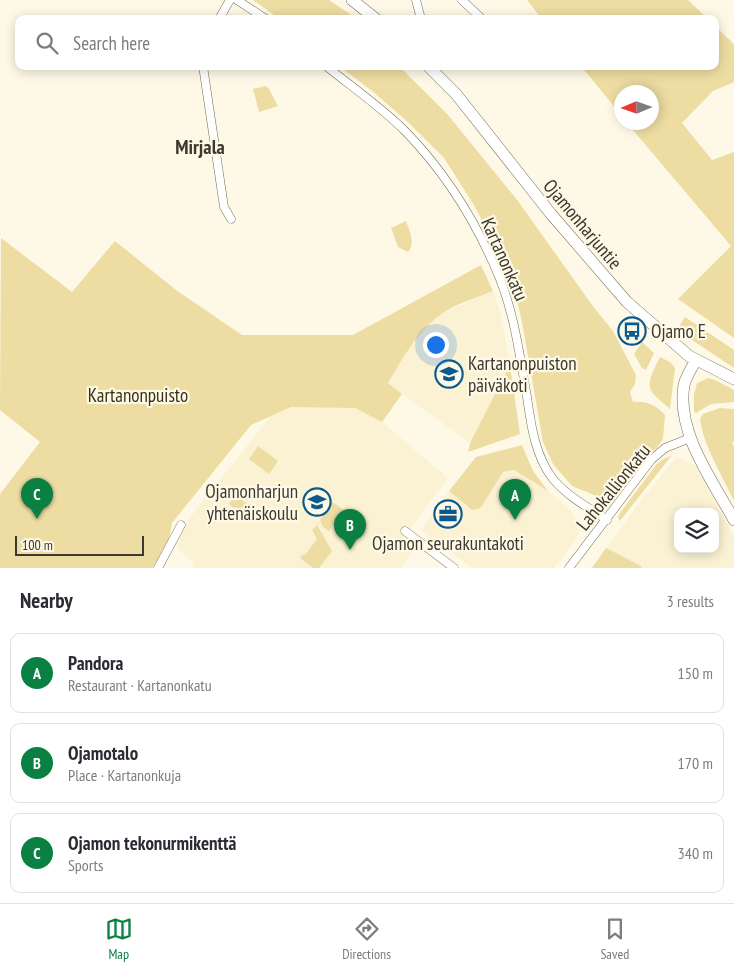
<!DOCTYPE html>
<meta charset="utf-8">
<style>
:root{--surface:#fff;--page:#f7f7f7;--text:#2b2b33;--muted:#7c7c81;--line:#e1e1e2;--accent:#0b8043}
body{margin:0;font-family:"PT Sans Narrow",sans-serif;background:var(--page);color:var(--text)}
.controls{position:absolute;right:15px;bottom:15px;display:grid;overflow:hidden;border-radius:10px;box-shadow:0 2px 12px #0003}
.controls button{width:45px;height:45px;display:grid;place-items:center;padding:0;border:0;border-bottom:1px solid var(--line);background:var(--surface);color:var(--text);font:25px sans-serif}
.compass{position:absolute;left:614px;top:85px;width:45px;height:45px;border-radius:50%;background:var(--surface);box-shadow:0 2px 12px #0003;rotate:268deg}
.scale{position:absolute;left:15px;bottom:12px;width:129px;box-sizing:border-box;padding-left:5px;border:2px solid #3b382f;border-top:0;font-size:14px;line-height:18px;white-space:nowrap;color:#3b382f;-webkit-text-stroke:4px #fef9e6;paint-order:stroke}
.you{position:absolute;left:435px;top:344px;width:18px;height:18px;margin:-12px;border:4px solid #fff;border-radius:50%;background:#1a73e8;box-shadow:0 0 0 8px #1a73e833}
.badge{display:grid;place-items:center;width:32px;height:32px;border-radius:50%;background:var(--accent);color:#fff;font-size:16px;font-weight:700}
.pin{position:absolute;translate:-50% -41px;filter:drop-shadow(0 1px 2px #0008)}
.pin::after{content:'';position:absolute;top:26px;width:18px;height:15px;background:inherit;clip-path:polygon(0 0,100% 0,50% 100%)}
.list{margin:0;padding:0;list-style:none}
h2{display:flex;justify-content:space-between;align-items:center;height:65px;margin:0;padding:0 20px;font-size:21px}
h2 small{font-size:16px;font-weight:400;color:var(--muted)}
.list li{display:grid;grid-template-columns:32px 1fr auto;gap:15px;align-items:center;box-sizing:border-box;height:80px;margin:0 10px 10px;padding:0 10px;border:1px solid var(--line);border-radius:10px}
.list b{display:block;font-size:19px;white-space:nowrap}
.list p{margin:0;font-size:16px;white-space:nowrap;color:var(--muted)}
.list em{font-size:16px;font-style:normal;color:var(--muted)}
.icon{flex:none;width:28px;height:28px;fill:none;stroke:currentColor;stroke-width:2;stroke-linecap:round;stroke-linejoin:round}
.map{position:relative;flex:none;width:734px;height:568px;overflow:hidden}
.search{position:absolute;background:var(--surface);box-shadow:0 2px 12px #0003;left:15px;right:15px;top:15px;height:55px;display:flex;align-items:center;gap:12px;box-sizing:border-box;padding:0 18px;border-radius:10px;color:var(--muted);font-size:19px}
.sheet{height:335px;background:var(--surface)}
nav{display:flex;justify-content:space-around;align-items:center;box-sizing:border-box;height:70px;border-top:1px solid var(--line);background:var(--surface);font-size:14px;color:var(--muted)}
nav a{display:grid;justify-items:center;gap:2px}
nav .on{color:var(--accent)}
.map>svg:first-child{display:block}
</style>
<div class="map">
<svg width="734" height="568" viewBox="0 0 734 568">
<rect width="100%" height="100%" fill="#fef9e6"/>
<path fill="#faf2d2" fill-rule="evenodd" d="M493,291L500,312L510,365L470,443L387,383L411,346L426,327L444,312Z
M327,406L355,408L382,422L448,478L404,537L415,548L401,568H193V563L177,548L184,525L271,416L291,407Z
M677,458L684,460L694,465L734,536V568H642L606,549L642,499L669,466ZM678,512H715V549H678Z
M514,470L548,491L572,512L578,523L579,530L577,538L554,568H472L421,530L449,491L466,506L478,509L482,506L503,472Z"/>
<path fill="#eddda3" d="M253,0H329L350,14L353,19H280Z
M527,0H688L708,19H542Z
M715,26L734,44V82L713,91L682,123L712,160L734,152V338L678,299L731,246L627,123L652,122V92H622L621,115L581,66H715Z
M339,66H399L448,115L518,201L592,305L613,331L636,375L635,384L630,392L633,402C647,401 656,405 665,415L663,439L656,449L636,462L623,477L613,493L606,498H601L572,486L553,464L543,442L522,322L515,292L495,244L472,202L444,158L408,122L372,91Z
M266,86L269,89L278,106L259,112L253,89Z
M406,221C409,230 416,243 408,252L398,247L391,228Z
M1,238L72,292L115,241L176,290L242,335H353L481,265L493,291C477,298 457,303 443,313C418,330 403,358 388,383L402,394L382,422L355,408L291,407L251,425L172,523L168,544L152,568H0V494L40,442L0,410Z
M685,317L734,350V368L677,330Z
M642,342L654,353L646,370L642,368L634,354Z
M660,357L670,362L675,368L670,409C665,404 656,398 652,392C645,382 656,366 660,357Z
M510,365L520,434L468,452L470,443Z
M708,378L715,380L734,390V402L711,404L696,413L694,412V394L697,383Z
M720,408L734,409V441L732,443L734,446V501C723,477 703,445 700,419L703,414Z
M522,445L533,471L548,491L514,470L503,472L482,506L478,509L472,510L449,491L476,457Z
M258,446L278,461L269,474L249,459Z
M672,455L620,521L618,517L620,513L656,465L662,460Z
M236,495L255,510L248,519L229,504Z
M332,502L344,510L329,531L323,527L320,520Z
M317,525L332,551L319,568H313L300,558L303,554L305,555L317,539L312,530Z
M606,548L641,566L642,568H592Z"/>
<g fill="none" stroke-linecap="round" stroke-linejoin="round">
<g stroke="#736e59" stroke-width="9">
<path id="street" d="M237,0L266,19
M416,0L421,19
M462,0L482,19
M219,19L230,0
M203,66L224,207L231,219
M326,66C352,87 381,107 405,131C446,173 478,225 500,279C515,317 520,358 527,397C531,425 535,456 553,479C567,496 589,508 607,520
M405,531L454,568
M158,568L181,525
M569,568L651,460L665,448L690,438"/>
</g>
<g stroke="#736e59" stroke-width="12">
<path id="secondary" d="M352,0L376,19
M428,66L456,94L551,214L627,302L689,356L734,379
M696,360C692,368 686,376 684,385C676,432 712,480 734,520"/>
</g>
<use href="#street" stroke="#fff" stroke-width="8"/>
<use href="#secondary" stroke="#fff" stroke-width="11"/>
</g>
<defs>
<g id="bus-ring" transform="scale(1.4375)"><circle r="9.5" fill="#fef9e6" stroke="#0a5a8d" stroke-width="1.5"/><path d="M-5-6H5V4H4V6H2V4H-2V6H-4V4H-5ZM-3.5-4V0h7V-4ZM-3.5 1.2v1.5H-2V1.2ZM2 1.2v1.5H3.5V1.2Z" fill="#0a5a8d"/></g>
<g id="school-ring" transform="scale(1.4375)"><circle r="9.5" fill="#fef9e6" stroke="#0a5a8d" stroke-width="1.5"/><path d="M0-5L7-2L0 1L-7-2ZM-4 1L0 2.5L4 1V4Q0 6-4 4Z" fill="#0a5a8d"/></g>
<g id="office-ring" transform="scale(1.4375)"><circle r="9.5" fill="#fef9e6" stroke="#0a5a8d" stroke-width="1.5"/><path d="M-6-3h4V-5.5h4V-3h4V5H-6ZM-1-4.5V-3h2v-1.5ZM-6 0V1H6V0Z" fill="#0a5a8d"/></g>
</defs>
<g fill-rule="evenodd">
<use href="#bus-ring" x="632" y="331"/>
<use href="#school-ring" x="449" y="374"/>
<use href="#school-ring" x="317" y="502"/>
<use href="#office-ring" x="448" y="514"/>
</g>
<g text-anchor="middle" stroke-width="4.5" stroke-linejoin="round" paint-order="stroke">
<g font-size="19" fill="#3b382f" stroke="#fef9e6">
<text transform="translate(583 224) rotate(50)" y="7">Ojamonharjuntie</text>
<text transform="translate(505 259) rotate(66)" y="7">Kartanonkatu</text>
<text transform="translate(613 487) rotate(-51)" y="7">Lahokallionkatu</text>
</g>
<g font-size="19" fill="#3b382f" stroke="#fef9e6" text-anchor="start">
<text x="651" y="338">Ojamo E</text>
<text x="468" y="370">Kartanonpuiston<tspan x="468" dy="22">päiväkoti</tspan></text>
<text x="298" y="498" text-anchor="end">Ojamonharjun<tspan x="298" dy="22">yhtenäiskoulu</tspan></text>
<text x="448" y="550" text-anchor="middle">Ojamon seurakuntakoti</text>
</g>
<g font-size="19" fill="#383114" stroke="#fef9e6">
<text x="138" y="402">Kartanonpuisto</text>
</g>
<g font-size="20" font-weight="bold" fill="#3b382f" stroke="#fef9e6">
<text x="200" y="154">Mirjala</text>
</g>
</g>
</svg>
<div class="controls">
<button><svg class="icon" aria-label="layers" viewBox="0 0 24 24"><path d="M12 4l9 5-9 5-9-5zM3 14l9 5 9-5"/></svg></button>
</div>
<svg class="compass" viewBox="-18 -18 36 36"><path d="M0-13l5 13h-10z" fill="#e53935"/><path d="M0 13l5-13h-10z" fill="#7c7c81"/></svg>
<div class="scale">100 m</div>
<div class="you"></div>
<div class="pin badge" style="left:515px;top:520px">A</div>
<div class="pin badge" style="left:350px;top:550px">B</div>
<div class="pin badge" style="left:37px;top:519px">C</div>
<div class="search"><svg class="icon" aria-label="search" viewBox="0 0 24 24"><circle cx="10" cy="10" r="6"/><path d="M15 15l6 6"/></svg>Search here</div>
</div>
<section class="sheet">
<h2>Nearby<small>3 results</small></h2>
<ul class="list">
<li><span class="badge">A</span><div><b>Pandora</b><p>Restaurant · Kartanonkatu</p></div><em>150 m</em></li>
<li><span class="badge">B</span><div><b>Ojamotalo</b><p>Place · Kartanonkuja</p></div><em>170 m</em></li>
<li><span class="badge">C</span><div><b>Ojamon tekonurmikenttä</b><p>Sports</p></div><em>340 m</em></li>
</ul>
</section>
<nav>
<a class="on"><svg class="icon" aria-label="map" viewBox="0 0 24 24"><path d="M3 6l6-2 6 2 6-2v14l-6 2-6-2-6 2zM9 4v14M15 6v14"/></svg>Map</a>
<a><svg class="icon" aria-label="directions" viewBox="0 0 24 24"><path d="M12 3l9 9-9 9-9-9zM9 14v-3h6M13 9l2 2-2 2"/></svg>Directions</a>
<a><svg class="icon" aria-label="saved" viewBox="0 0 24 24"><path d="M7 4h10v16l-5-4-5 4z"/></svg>Saved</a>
</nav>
